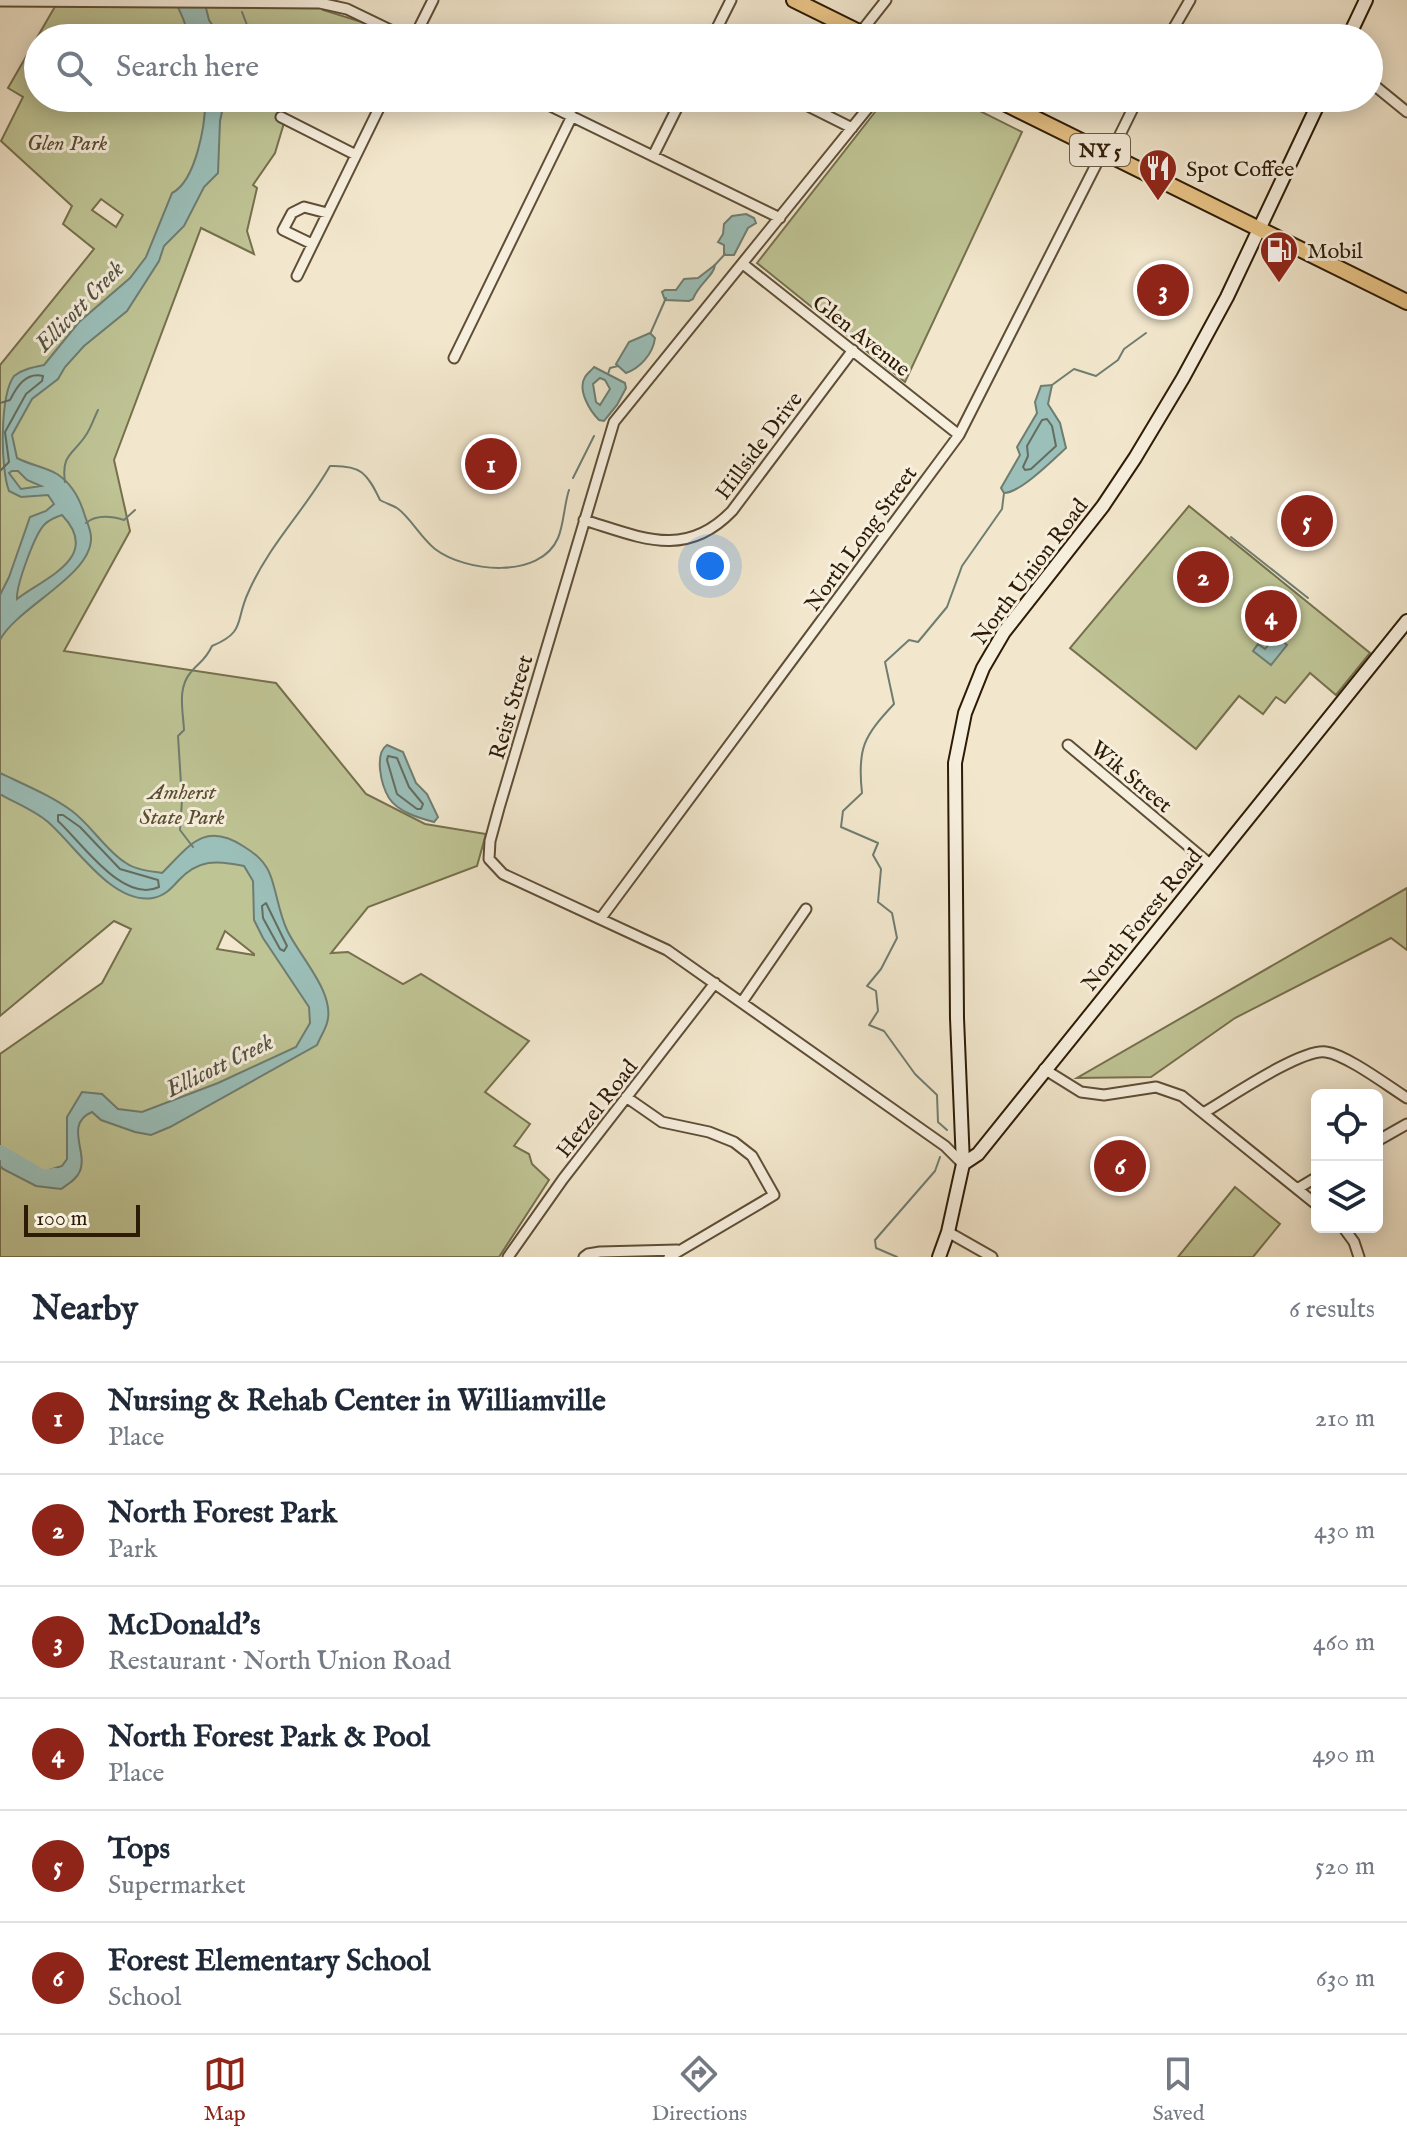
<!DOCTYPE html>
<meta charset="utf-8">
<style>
:root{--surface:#fff;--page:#f2f2f3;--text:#1f2937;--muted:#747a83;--line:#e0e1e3;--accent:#8f2418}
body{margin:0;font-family:"IM FELL English",serif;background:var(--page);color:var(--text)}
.controls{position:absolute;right:24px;bottom:24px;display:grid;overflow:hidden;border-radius:12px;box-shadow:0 4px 20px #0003}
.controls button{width:72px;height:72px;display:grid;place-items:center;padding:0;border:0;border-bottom:2px solid var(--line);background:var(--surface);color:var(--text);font:40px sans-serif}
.scale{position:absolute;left:24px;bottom:20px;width:116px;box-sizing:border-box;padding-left:8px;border:4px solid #2d1b05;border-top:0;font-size:22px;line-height:28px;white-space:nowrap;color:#2d1b05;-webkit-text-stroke:6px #f7efde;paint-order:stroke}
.you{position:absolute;left:710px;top:566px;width:28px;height:28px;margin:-20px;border:6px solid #fff;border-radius:50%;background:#1a73e8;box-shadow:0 0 0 12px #1a73e833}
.badge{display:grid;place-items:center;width:52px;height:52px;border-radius:50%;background:var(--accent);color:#fff;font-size:26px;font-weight:700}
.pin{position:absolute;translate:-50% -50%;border:4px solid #fff;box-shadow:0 2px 8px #0006}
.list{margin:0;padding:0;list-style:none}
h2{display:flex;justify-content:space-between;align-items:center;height:104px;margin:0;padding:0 32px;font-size:34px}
h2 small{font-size:26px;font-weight:400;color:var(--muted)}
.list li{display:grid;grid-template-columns:52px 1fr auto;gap:24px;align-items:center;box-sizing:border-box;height:112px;padding:0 32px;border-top:2px solid var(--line)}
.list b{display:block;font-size:30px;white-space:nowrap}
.list p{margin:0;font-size:26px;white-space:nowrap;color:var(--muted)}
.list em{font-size:26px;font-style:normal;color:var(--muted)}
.icon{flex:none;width:44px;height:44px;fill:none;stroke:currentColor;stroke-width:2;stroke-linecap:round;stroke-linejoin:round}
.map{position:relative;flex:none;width:1407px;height:1257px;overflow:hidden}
.search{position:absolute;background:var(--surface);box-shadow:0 4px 20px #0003;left:24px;right:24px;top:24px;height:88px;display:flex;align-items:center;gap:20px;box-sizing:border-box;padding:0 28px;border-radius:44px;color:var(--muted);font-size:30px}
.sheet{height:776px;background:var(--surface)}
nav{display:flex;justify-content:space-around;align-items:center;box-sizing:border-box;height:112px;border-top:2px solid var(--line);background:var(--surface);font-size:22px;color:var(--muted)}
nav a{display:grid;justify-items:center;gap:4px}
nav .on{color:var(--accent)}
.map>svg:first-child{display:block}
</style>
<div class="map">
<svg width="1407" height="1257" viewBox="0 0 1407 1257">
<rect width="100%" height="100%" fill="#f2e7cd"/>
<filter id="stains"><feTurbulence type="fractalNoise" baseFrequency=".0025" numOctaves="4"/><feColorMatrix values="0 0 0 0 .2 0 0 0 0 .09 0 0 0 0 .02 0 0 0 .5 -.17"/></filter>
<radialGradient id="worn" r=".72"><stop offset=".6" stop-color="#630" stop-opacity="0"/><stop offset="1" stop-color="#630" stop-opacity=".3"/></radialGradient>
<path fill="#bfc495" stroke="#76704d" stroke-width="2" fill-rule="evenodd" d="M67,0H328L323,10L365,23L357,38H38V98H278L284,123L275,153L253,185L257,188L247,231L254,254L201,228L114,460L130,531L64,651L276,683L366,794L425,824L486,834L477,866L368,907L331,953L348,952L403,984L421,974L529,1041L485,1092L530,1124L514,1146L529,1154L532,1164L549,1180L499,1257H0V1054L102,983L131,929L114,921L0,1016V365L94,249L63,224L72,206L1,141L23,97L8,88L57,3ZM101,199L123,215L116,227L92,210ZM225,931L254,954V955L217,949Z
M886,98H936L961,110H967L970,106L1022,132L905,382L757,263Z
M1189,506L1370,653L1336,695L1310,673L1285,703L1276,697L1263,714L1239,696L1196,749L1070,648Z
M1407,888V950L1391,938L1235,1018L1151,1077L1077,1078Z
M1235,1187L1280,1224L1253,1257H1178Z"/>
<path fill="#9bbfb9" stroke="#6f7d71" stroke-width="2" fill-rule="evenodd" d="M175,0H204L209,20L221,38H188C187,22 180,14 175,0Z
M205,98H225L220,121L218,173L204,187L184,226L164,246L159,261L127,311L84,346L65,367L58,379L32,399L12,435L17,458C30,465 45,467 57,474C71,483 79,497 84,513C86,520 91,530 91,537C93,575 17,607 0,640V595L9,577L30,517L46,511L54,504L48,495L21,497L9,491C0,467 0,395 14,376C23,369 34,367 44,365L79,322L130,278L146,257L172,193C196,181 206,123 205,98ZM12,471H18L27,480L41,486L21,489L9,473ZM62,515C102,557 46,577 17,599C16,586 35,533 45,524C49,520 56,517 62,515Z
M746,214L754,218L756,223L748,228L734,255H724V245L718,242L723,234L724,224L732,216Z
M715,265C714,276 699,283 693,299L689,301L665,300L662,292L665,290H676L684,279L698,278Z
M650,333L655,338C653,354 640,368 626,373L616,364L629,342Z
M594,367L625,383L626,388L617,405L604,421L599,420C590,411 577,390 585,377C587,373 591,371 594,367ZM600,378L605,380L610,389L600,405L596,402L593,384Z
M1052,385L1048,404L1060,423L1066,448C1053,460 1020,493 1004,493L1001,488L1020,455L1017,447L1037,413L1035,402L1041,386Z
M1276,636L1287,645L1271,665L1253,651L1258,644L1265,649Z
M387,745L403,752L416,783L427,794L438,817L434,822C419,818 398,812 389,798C381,785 374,754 387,745Z
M0,773C25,785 50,795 72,811C92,826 106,851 126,863C136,870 150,871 162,873C189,846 204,821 243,846C256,854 266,862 271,877C277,894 279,913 287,930C299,956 336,993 327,1023C325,1030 320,1038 317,1045L170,1127L151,1135L135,1132L101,1120L92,1112C64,1124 88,1152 80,1171C77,1179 68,1184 61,1189L36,1186L3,1169L0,1166V1152L6,1161L33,1175L62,1166L67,1159V1117L82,1092L102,1094L118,1109L142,1112L218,1083L296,1047L310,1023L309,1007L263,938L254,920L253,881L244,866C217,860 198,859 178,881C171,889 164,896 153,898C112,905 75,845 48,822C34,810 15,803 0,794Z"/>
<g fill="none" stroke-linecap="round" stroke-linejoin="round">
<path stroke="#646d5f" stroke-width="2" d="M0,403L10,400C17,386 26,372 43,376L42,381L26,394L5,432L9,462L0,471
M1047,419L1052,426L1056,446L1031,469L1025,470L1023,467L1028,456L1027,446L1042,420Z
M388,756L397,758L409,787L423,804L421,809H417L397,794L387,760Z
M58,815H63L80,827L120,869L158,880L159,887C123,904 82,843 58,821Z
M266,903L287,946L284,951L280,949L263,918L262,906Z"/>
<path stroke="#6f7d71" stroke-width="2" d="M242,12L252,38
M224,100L233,98
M713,267L725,254
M651,332L666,298
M608,374L610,368L618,366
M1052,385L1074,369L1096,376L1118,360L1124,349L1146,333
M573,478L594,436
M65,482C61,454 73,455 86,435C91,428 94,418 98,410
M86,523C97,514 111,516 124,520L135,510
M1231,537L1308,598
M193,847L180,830L182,800L178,736L184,730C183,710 177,688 191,672C200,661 205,661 212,646C246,632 235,621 248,593C268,546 305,510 330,466C361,465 367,473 380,500C385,503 392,505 397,508C410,517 421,538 435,549C465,572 540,580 558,538C564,524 564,505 569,490
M947,1130L938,1122L937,1095L915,1074L884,1031L869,1025L878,1011L876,991L867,986L881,969L897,938L892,913L878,902L881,869L873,855L878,843L841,827L843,811L862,793C857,748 864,736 894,704L885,662L909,640L918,642L947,607L962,566L1002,509L1004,493
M897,1257L876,1248L875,1240L935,1171L940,1157"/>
<path stroke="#9bbfb9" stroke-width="14" d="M0,1152L43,1177L55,1175"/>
<g stroke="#5e4e37" stroke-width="13">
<path id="street" d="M0,1L320,3L347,9L407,38
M860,33L886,0
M414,38L433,0
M712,38L731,0
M1168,38L1190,0
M1369,81L1407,112
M534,98L780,218
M792,98L852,128
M876,98L614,422L499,808L490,841L489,859L503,874L667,950L945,1146L963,1164
M281,117L356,155
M1110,155L1138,98
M653,156L682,98
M312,244L283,230L292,213L304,207L327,213
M743,264L959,435
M297,276L384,98
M454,358L572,116
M584,520C640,537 685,560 732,511L853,350
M1068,745L1211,865
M601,918L959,435L1103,151
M742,1002L806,909
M1044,1069L1081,1092L1104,1095L1156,1087L1182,1096L1317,1205
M626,1097L662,1122L709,1132L734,1142L752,1156L774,1195L669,1257
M1205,1112C1229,1098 1302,1048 1326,1052C1347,1055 1388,1086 1407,1098
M1377,1141L1407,1124
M1297,1189L1317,1177
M1343,1227L1354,1242L1359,1257
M948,1232L992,1257
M508,1257L563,1179L715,983
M584,1257L588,1254L600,1252L677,1250"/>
</g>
<g stroke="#2d1b05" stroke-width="16">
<path id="secondary" d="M1348,38L1366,0
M963,1164L978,1154L1407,621
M939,1257L948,1232L963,1164L957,1018L955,763L965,713L983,668L1004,632L1103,506L1135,458L1183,378L1227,297L1321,98"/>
</g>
<g stroke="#2d1b05" stroke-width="18">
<path id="primary" d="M794,0L871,38
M994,98L1407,302"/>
</g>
<use href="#street" stroke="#f7efde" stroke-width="9"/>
<use href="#secondary" stroke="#f7efde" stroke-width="12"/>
<use href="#primary" stroke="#e9c486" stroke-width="14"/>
</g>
<defs>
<g id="restaurant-pin" transform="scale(2)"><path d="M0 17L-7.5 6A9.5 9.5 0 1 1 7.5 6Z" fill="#8f2418" stroke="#f7efde"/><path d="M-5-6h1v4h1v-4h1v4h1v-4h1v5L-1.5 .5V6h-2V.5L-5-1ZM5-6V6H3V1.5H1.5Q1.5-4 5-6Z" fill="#fff"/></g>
<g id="fuel-pin" transform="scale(2)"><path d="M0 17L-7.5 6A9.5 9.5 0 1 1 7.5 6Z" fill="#8f2418" stroke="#f7efde"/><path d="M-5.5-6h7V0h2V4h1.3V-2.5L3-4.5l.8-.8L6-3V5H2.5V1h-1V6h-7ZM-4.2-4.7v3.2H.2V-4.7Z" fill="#fff"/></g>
</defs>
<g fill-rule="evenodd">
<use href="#restaurant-pin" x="1158" y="168"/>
<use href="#fuel-pin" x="1279" y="250"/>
</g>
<g text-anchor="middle" stroke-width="6" stroke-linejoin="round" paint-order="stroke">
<rect fill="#f7efde" stroke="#6a5b46" stroke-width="2" x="1070" y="134" width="60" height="32" rx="6"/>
<g font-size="20" font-weight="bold" fill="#2d1b05">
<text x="1100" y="157">NY 5</text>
</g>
<g font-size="22" font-style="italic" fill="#594e30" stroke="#f7efde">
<text x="67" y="150">Glen Park</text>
<text x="182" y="799">Amherst<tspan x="182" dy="25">State Park</tspan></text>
</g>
<g font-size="22" fill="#2d1b05" stroke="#f7efde" text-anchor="start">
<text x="1186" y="176">Spot Coffee</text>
<text x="1307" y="258">Mobil</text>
</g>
<g font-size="22" fill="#2d1b05" stroke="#f7efde">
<text transform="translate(862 335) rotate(38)" y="8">Glen Avenue</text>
<text transform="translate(758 445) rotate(-53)" y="8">Hillside Drive</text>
<text transform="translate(860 538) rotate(-54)" y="8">North Long Street</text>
<text transform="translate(1029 571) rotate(-53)" y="8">North Union Road</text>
<text transform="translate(510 707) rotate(-74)" y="8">Reist Street</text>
<text transform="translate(1132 776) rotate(40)" y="8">Wik Street</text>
<text transform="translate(1141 919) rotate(-51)" y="8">North Forest Road</text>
<text transform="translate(596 1108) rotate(-52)" y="8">Hetzel Road</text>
</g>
<g font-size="24" font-style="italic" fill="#545444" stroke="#f7efde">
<text transform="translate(79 306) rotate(-46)" y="8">Ellicott Creek</text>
<text transform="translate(219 1065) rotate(-26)" y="8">Ellicott Creek</text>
</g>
</g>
<rect width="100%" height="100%" filter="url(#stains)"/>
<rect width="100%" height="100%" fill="url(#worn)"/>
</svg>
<div class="controls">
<button><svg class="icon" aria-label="locate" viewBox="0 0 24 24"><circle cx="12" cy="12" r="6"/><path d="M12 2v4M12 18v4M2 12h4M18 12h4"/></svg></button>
<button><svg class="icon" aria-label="layers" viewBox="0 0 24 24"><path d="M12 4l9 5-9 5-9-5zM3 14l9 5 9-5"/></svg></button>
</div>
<div class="scale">100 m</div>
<div class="you"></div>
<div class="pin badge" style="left:491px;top:464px">1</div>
<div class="pin badge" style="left:1203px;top:577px">2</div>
<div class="pin badge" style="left:1163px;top:290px">3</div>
<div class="pin badge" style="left:1271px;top:616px">4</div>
<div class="pin badge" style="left:1307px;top:521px">5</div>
<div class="pin badge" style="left:1120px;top:1166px">6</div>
<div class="search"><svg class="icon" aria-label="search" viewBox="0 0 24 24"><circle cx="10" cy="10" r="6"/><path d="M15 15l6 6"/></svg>Search here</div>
</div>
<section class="sheet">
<h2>Nearby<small>6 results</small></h2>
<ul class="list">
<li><span class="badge">1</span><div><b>Nursing &amp; Rehab Center in Williamville</b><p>Place</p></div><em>210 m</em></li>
<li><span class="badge">2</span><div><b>North Forest Park</b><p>Park</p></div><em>430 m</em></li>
<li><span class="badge">3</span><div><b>McDonald's</b><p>Restaurant · North Union Road</p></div><em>460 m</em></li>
<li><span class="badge">4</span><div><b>North Forest Park &amp; Pool</b><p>Place</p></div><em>490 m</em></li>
<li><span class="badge">5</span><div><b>Tops</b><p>Supermarket</p></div><em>520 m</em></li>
<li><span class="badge">6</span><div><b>Forest Elementary School</b><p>School</p></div><em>630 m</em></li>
</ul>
</section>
<nav>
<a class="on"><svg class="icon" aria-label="map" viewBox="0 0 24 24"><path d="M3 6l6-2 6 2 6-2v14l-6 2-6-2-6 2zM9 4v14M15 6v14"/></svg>Map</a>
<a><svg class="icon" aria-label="directions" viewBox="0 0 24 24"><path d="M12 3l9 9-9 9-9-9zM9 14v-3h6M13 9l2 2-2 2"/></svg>Directions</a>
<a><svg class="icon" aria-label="saved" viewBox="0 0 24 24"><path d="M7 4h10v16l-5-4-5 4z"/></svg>Saved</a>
</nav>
